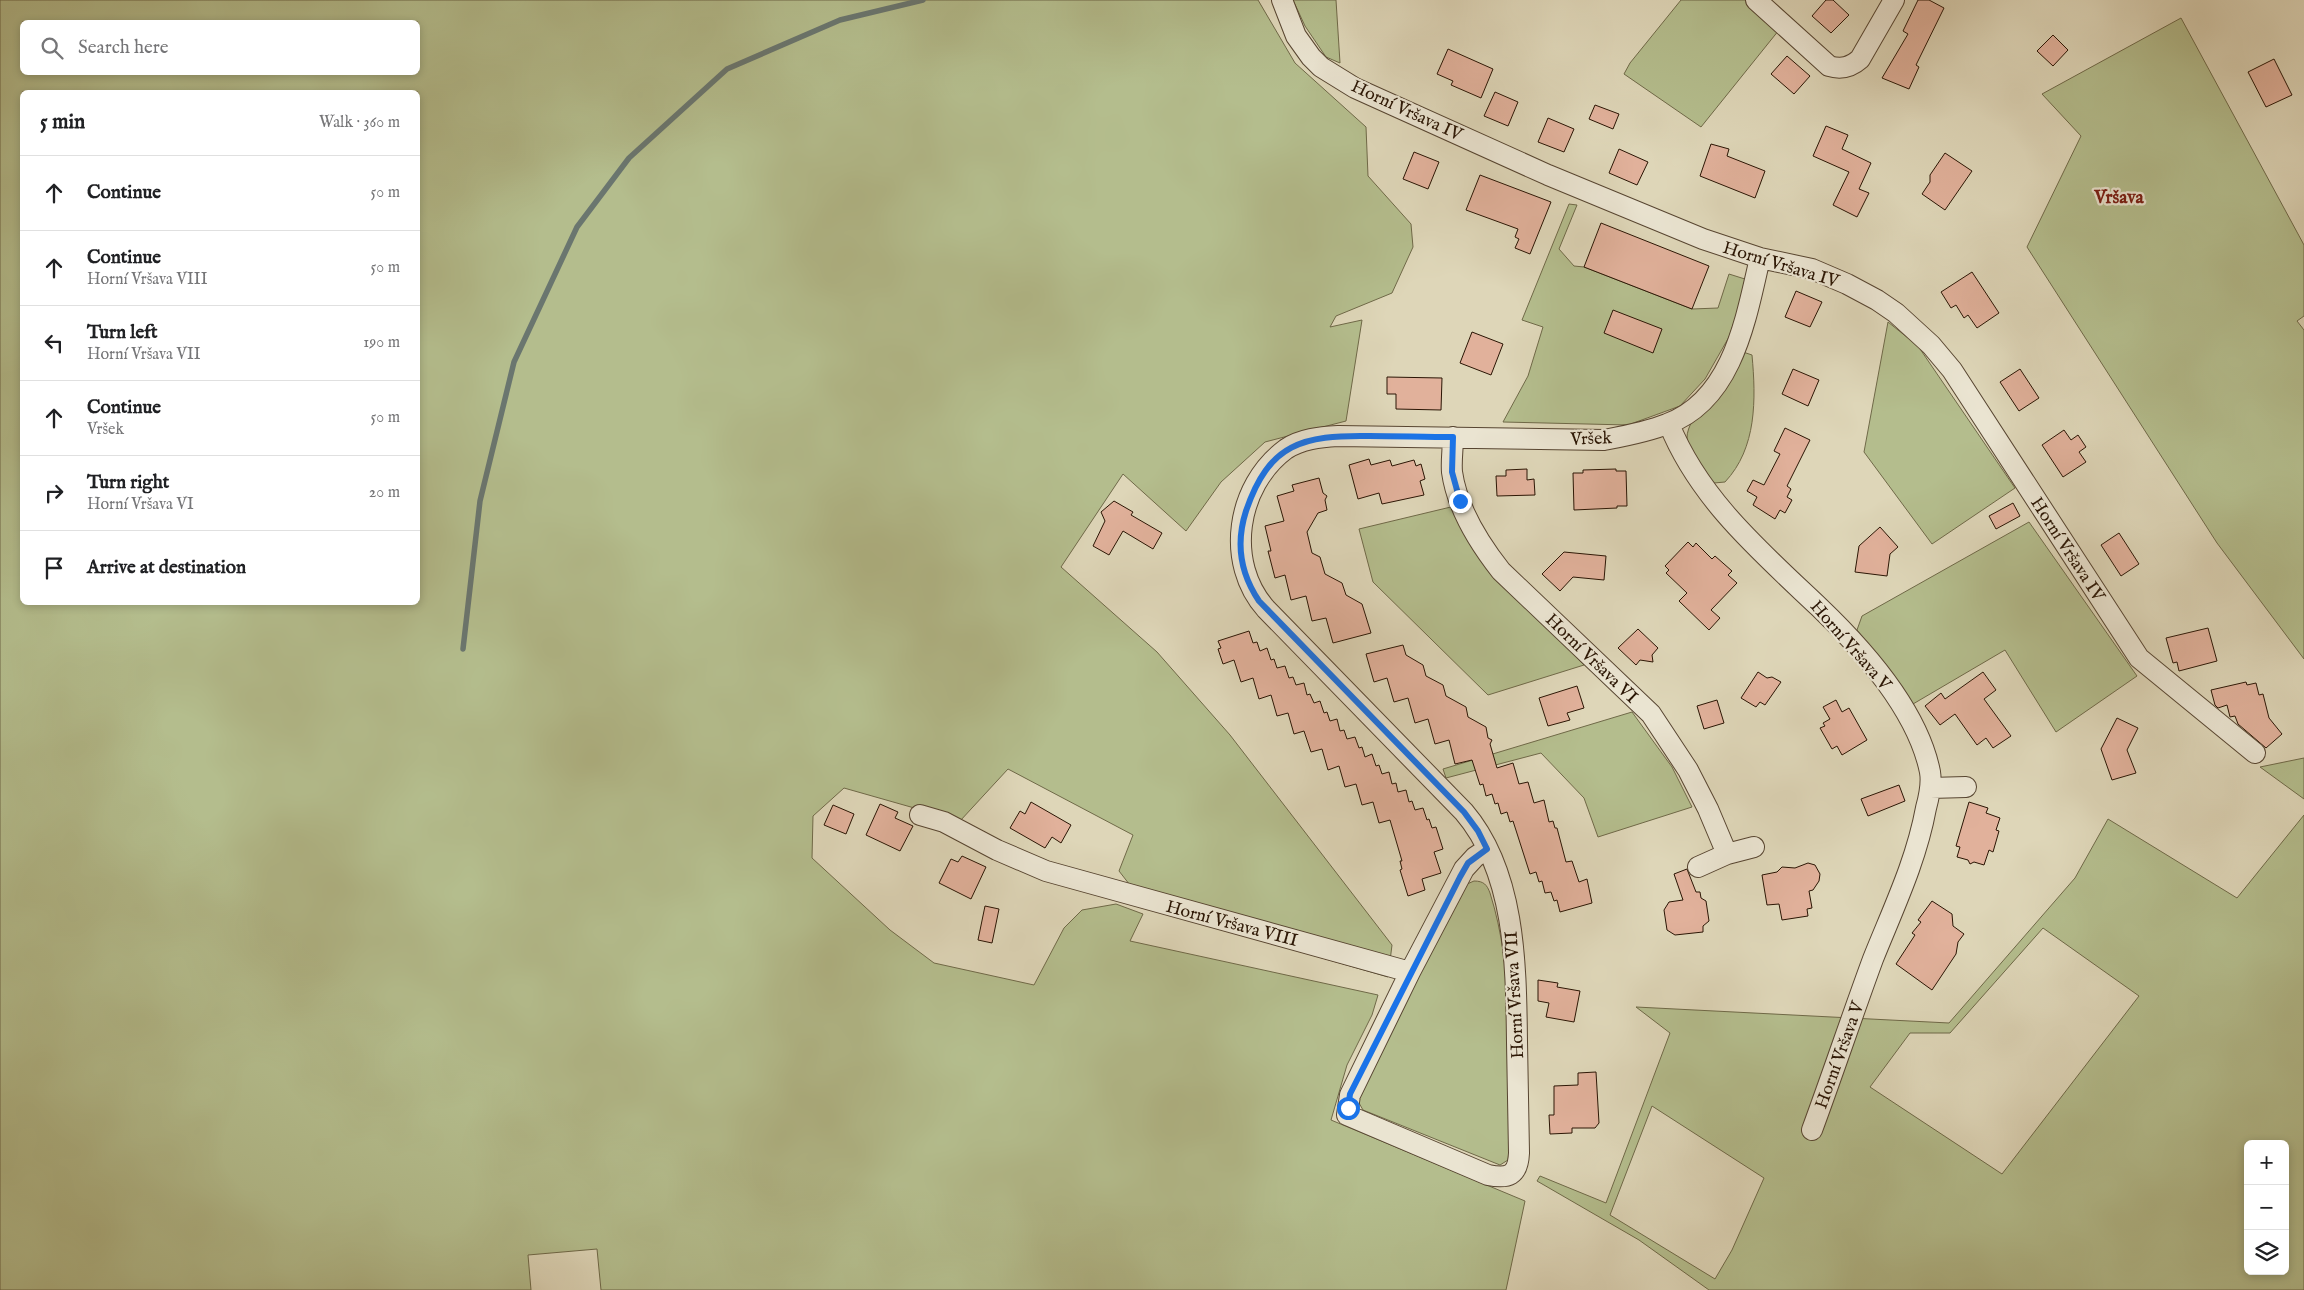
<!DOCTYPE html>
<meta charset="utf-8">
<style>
:root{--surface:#fff;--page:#f2f2f2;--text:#202124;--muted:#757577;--line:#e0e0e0}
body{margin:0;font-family:"IM FELL English",serif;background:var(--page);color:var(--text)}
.controls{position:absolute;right:15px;bottom:15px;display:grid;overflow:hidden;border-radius:8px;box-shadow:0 2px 8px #0003}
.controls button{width:45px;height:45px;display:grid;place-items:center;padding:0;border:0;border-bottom:1px solid var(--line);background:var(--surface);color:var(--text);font:25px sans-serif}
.stop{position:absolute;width:15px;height:15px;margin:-11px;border:4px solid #1a73e8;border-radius:50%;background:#fff}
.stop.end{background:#1a73e8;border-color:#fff;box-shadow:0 1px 5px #0008}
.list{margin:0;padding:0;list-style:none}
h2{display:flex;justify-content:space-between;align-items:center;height:65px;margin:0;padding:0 20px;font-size:21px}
h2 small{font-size:16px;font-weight:400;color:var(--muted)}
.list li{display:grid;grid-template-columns:32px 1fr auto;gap:15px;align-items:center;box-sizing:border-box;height:75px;padding:0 20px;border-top:1px solid var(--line)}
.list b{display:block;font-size:19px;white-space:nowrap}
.list p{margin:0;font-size:16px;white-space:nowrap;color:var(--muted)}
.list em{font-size:16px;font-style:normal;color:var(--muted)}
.icon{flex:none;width:28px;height:28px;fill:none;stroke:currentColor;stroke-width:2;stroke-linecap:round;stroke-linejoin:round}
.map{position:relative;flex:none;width:2304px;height:1290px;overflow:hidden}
.search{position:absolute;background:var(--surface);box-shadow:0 2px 8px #0003;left:20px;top:20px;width:400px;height:55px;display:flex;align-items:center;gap:12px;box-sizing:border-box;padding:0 18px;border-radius:8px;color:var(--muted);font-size:19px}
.panel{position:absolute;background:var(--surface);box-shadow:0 2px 8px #0003;left:20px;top:90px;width:400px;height:515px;border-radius:8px}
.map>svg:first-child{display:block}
</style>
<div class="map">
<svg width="2304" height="1290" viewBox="0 0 2304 1290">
<rect width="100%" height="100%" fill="#ded6b8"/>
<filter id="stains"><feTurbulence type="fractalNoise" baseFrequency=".004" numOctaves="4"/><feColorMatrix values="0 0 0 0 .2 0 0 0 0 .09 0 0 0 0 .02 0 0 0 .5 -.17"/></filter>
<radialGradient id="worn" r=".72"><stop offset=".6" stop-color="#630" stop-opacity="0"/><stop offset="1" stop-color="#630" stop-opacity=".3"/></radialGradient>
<path fill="#b4bd8d" stroke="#6f6948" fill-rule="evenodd" d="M0,0H1258L1295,63L1366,127L1368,176L1411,224L1413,247L1392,293L1336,316L1330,327L1362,320L1346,421L1265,442L1221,482L1186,531L1123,474L1061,567L1157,652L1230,735L1392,945L1388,977L1147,907L1119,871L1133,835L1008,769L960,821L844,788L813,816L812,858L890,930L934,963L1034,985L1064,928L1082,910L1116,904L1143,914L1130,941L1378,995L1372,1015L1347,1065L1331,1120L1525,1201L1506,1290H601L597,1249L528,1255L531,1290H0ZM22,22H418V72H22ZM22,92H418V602H22Z
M1293,0H1336L1340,63L1326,57L1305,26Z
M1681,0H1746L1779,30L1701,127L1624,74L1630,63Z
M2181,18L2304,245V316L2297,321L2304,330V659L2217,543L2027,247L2081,136L2042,94Z
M1569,204L1577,205L1559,249L1574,266L1584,267L1692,309L1718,308L1729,274L1748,280L1729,337L1705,379L1680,406L1628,425L1503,422L1528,376L1543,327L1522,320Z
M1888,322L1918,346L2015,488L1932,544L1864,452Z
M1743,352L1752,355C1756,399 1757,448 1725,482L1714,483C1704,470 1687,455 1687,438C1686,417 1730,370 1743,352Z
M1455,506L1492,573L1584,665L1488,695L1373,582L1359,529Z
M2029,522L2137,676L2056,732L2005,650L1913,704L1857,630L1862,616Z
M1632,712L1672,767L1692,807L1598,837L1584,798L1541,753L1446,778L1443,769Z
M2304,758V799L2260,767Z
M2304,815V1290H1709L1639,1240L1537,1181L1540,1176L1606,1203L1670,1033L1636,1007L1949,1023L2075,878L2108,819L2237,898ZM2043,928L2139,996L2002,1174L1870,1087L1910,1033H1950ZM1652,1106L1764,1178L1732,1250L1715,1279L1610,1215ZM2248,1144H2285V1271H2248Z
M1474,881C1484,881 1487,885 1490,893C1515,972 1508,1058 1510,1140L1508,1160L1500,1165L1363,1110L1359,1103L1360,1092L1459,894L1467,884Z"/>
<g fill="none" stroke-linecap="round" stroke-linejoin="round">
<path stroke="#6a766f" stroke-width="5.5" d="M463,649L480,501L514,362L577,227L629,158L727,69L840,20L923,0"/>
</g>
<path fill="#e1b19b" stroke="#2a1504" d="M1826,0H1833L1849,15L1831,33L1812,16Z
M1918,0H1929L1944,8L1916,65L1919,67L1909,89L1882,78L1908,34L1903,31Z
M2053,35L2068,50L2053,66L2037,51Z
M1448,49L1493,69L1481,98L1451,85L1453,81L1437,74Z
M1787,56L1810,76L1794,94L1771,74Z
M2274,59L2292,95L2266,107L2248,72Z
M1495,92L1518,102L1508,126L1484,116Z
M1595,105L1619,114L1613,129L1589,119Z
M1548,118L1574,129L1564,152L1538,142Z
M1826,126L1848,135L1842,149L1871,163L1859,189L1869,193L1857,217L1833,205L1849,172L1813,156Z
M1711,144L1729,149L1727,156L1765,171L1755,198L1700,176Z
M1619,149L1648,162L1637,185L1609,173Z
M1414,152L1439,162L1428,189L1403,179Z
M1945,153L1972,171L1945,210L1922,194L1930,182V175Z
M1480,175L1551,202L1530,254L1515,248L1519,239L1515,237L1518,229L1466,210Z
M1601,223L1709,266L1692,309L1584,267Z
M1972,272L1999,313L1977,328L1968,315L1964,318L1956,305L1951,308L1941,292Z
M1796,291L1822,302L1810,327L1785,317Z
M1613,310L1662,329L1653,353L1604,333Z
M1472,332L1503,344L1491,375L1460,363Z
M1793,369L1819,380L1808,406L1782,394Z
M2020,369L2039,398L2019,411L2000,382Z
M1387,377L1442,378L1441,410L1396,409V394H1387Z
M1785,428L1810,440L1787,486L1791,489L1787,497L1792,500L1785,513L1780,510L1775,519L1753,505L1757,497L1747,491L1753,480L1764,485L1780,454L1774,451Z
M2064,430L2071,440L2078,435L2086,447L2079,452L2086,462L2063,477L2042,445Z
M1369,459L1371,465L1390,460L1392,466L1414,460L1416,466L1421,464L1425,479L1420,481L1424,495L1382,504L1379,493L1358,499L1349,465Z
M1527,469V480L1534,479L1535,495L1497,496L1496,476H1506V470Z
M1616,469V471H1626L1627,506H1617V508L1574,510L1573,473H1583V470Z
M1319,478L1323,493L1327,496L1325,500L1327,510L1318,513L1307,532L1312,553L1320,557L1325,574L1342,583L1346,595L1362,604L1371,633L1333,643L1326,618L1312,621L1306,596L1291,600L1285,575L1275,578L1268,551H1271L1265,526L1284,521L1277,496L1294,491L1292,485Z
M1114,501L1133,512L1131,515L1162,533L1153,549L1123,531L1109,555L1093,546L1105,521L1101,512Z
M2013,503L2020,516L1996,529L1989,516Z
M1880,527L1898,547L1890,554L1887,576L1855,572L1859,546Z
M2119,533L2139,564L2121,576L2101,545Z
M1688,542L1693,547L1696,543L1712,559L1715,556L1732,571L1728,575L1737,583L1711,610L1720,618L1709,630L1679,601L1687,593L1666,573L1669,570L1665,566Z
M1564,552L1606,556L1604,580L1573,577L1560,591L1542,574Z
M2208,628L2217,661L2179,671L2177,662L2173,663L2166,638Z
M1638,629L1658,648L1652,655L1653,662L1640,660L1636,665L1618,648Z
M1249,631L1253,643L1257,642L1260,651L1267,648L1271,660L1274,659L1277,668L1285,666L1289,678L1293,677L1296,685L1304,683L1307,695L1310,694L1314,703L1320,701L1324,713L1327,712L1330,721L1337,719L1340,731L1344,730L1347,739L1355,737L1359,748L1362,747L1365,757L1372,754L1376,766L1379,765L1382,774L1389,772L1392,784L1396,783L1398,792L1406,790L1409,802L1412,801L1415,810L1423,808L1427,820L1429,819L1432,828L1436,827L1443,849L1434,852L1441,873L1422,879L1425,890L1408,896L1400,870L1402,869L1400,861H1402L1390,820L1379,823L1373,802L1362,805L1356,784L1345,787L1339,766L1328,770L1322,749L1311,752L1304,731L1294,734L1288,713L1277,716L1271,695L1259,699L1253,678L1241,682L1234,660L1223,664L1218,649L1221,648L1218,641Z
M1403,645L1406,655L1423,665L1426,676L1443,685L1446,696L1466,707L1468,717L1486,727L1488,738L1492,740L1490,744L1497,768L1513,763L1519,784L1528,782L1534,803L1544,800L1549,822L1553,821L1555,828H1557L1566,862L1572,861L1579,882L1587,879L1592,903L1560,912L1557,900L1554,901L1551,892L1545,893L1542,881L1539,882L1536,872L1530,874L1513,821L1510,822L1507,812L1501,814L1498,803L1495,804L1492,794L1486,796L1483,784L1480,785L1472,760L1455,764L1449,740L1435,744L1428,719L1415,723L1408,698L1394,702L1387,678L1374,682L1366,654Z
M1758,672L1767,678L1772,677L1781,682L1765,705L1760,702L1756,707L1741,698Z
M1983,672L1996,690L1984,699L2011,736L1993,748L1986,738L1977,745L1955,714L1940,725L1925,706L1941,693L1945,699Z
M2246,682L2247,685L2256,683L2259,695L2263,694L2269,718L2282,734L2266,748L2238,724L2235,716L2230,717L2227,705L2218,708L2215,705L2211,690Z
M1577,686L1584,708L1567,713L1570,720L1548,726L1539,698Z
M1717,700L1724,723L1704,729L1697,706Z
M1836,700L1842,712L1849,708L1867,740L1842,755L1837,746L1832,749L1820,728L1825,726L1823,723L1830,719L1823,707Z
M2117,718L2138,728L2127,750L2136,773L2112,780L2101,749Z
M1899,785L1905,801L1868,816L1861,799Z
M1031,802L1071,825L1061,843L1052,837L1045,848L1010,828L1020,811L1025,814Z
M1969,802L1988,808L1986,813L2000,818L1996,830L1999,831L1993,852L1989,850L1984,865L1974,862L1970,864L1968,860L1957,857L1960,847L1956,846Z
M880,804L898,812L895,818L913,826L900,851L866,835Z
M833,805L854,814L846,834L824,825Z
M962,856L986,867L971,899L939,883L951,859L958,862Z
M1808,863L1815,865L1820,874L1819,881L1813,890L1809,891L1812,908L1807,909L1808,916L1782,920L1779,904L1767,905L1762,875L1777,872L1782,867L1795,868Z
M1687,869L1696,892H1700L1701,898L1706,901L1709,921L1703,926V932L1675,935L1667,930L1664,910L1669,902L1683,900L1674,874Z
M1932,901L1952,914L1953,926L1964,934L1958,942L1956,954L1932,990L1896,964L1915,935L1912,933L1921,922L1918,920Z
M985,906L999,909L992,943L978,940Z
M1538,980L1558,983L1557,987L1580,991L1574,1022L1546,1017L1549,1003L1538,1001Z
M1596,1072L1599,1123L1595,1128H1572V1133L1550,1134L1549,1115H1554V1086L1578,1085V1073Z"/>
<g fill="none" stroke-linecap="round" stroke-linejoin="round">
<g stroke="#574531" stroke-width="22">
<path id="minor" d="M1282,0L1296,36L1311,57L1321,67L1355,88L1548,175L1703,239L1760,258L1812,269L1847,284L1877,300L1896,313L1931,345L1952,370L2139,658L2255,753
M1756,0L1829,66C1842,70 1851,67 1860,59L1894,0
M1669,424C1699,499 1761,552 1819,607C1862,648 1918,711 1930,772C1932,784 1929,797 1926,808C1916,862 1893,909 1873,959C1852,1016 1833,1073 1812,1130
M1453,437C1453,448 1451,461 1452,472C1457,508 1479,543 1501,571L1651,714L1688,770L1708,809L1727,854L1698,867
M1930,788L1966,787
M920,815L944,822L997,850L1046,871L1410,972L1464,869L1475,857L1487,849
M1727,854L1754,847
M1410,972L1350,1095L1347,1115L1488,1175C1508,1179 1518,1176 1519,1153C1518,1116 1518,1079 1517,1042C1516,966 1516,873 1464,812L1266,609C1225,563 1236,486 1286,449C1301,439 1320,437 1338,436L1604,440C1625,436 1647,432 1667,424C1733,400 1746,318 1760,258"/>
</g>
<use href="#minor" stroke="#eae4d1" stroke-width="20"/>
</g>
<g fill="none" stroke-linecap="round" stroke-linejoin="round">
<path stroke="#1a73e8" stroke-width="6" d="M1348,1108L1350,1094L1460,877L1468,863L1487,849L1478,831L1464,812L1259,601C1240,573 1236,542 1246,511C1269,443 1303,435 1369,436C1397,436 1425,437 1453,437L1452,472L1460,501"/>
</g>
<g text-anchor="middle" stroke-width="4.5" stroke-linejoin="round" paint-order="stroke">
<g font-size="18" fill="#2a1504" stroke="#eae4d1">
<text transform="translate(1407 110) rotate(25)" y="6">Horní Vršava IV</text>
<text transform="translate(1781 264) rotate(17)" y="6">Horní Vršava IV</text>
<text transform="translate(1591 438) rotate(-2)" y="6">Vršek</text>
<text transform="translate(2068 549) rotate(57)" y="6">Horní Vršava IV</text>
<text transform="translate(1851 645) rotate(49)" y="6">Horní Vršava V</text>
<text transform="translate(1592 658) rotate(44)" y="6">Horní Vršava VI</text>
<text transform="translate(1232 923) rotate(15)" y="6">Horní Vršava VIII</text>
<text transform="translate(1514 995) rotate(-93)" y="6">Horní Vršava VII</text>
<text transform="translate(1839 1055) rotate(-70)" y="6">Horní Vršava V</text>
</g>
<g font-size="19" font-weight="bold" fill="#7a1f14" stroke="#eae4d1">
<text x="2119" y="203">Vršava</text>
</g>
</g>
<rect width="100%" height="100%" filter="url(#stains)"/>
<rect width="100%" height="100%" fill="url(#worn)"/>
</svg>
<div class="controls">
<button>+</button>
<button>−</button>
<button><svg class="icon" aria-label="layers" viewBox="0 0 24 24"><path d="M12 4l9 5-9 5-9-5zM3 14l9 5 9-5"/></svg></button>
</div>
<div class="stop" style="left:1348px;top:1108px"></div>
<div class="stop end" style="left:1460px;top:501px"></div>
<div class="search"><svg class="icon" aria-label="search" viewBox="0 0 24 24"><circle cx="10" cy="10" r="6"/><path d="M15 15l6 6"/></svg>Search here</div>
<section class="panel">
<h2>5 min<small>Walk · 360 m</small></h2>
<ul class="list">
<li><svg class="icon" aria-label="ahead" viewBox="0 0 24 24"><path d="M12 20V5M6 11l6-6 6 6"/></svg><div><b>Continue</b></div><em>50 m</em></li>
<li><svg class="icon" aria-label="ahead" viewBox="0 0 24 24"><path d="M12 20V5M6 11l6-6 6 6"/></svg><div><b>Continue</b><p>Horní Vršava VIII</p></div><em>50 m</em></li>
<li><svg class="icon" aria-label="left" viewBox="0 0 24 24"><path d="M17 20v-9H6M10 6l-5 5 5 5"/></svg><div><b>Turn left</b><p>Horní Vršava VII</p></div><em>190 m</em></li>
<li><svg class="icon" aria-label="ahead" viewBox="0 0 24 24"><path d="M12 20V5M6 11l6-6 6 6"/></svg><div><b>Continue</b><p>Vršek</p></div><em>50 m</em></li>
<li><svg class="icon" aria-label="right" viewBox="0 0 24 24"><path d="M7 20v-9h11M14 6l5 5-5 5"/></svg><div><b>Turn right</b><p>Horní Vršava VI</p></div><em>20 m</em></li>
<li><svg class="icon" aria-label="arrive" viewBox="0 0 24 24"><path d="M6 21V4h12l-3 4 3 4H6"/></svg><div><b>Arrive at destination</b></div></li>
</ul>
</section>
</div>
